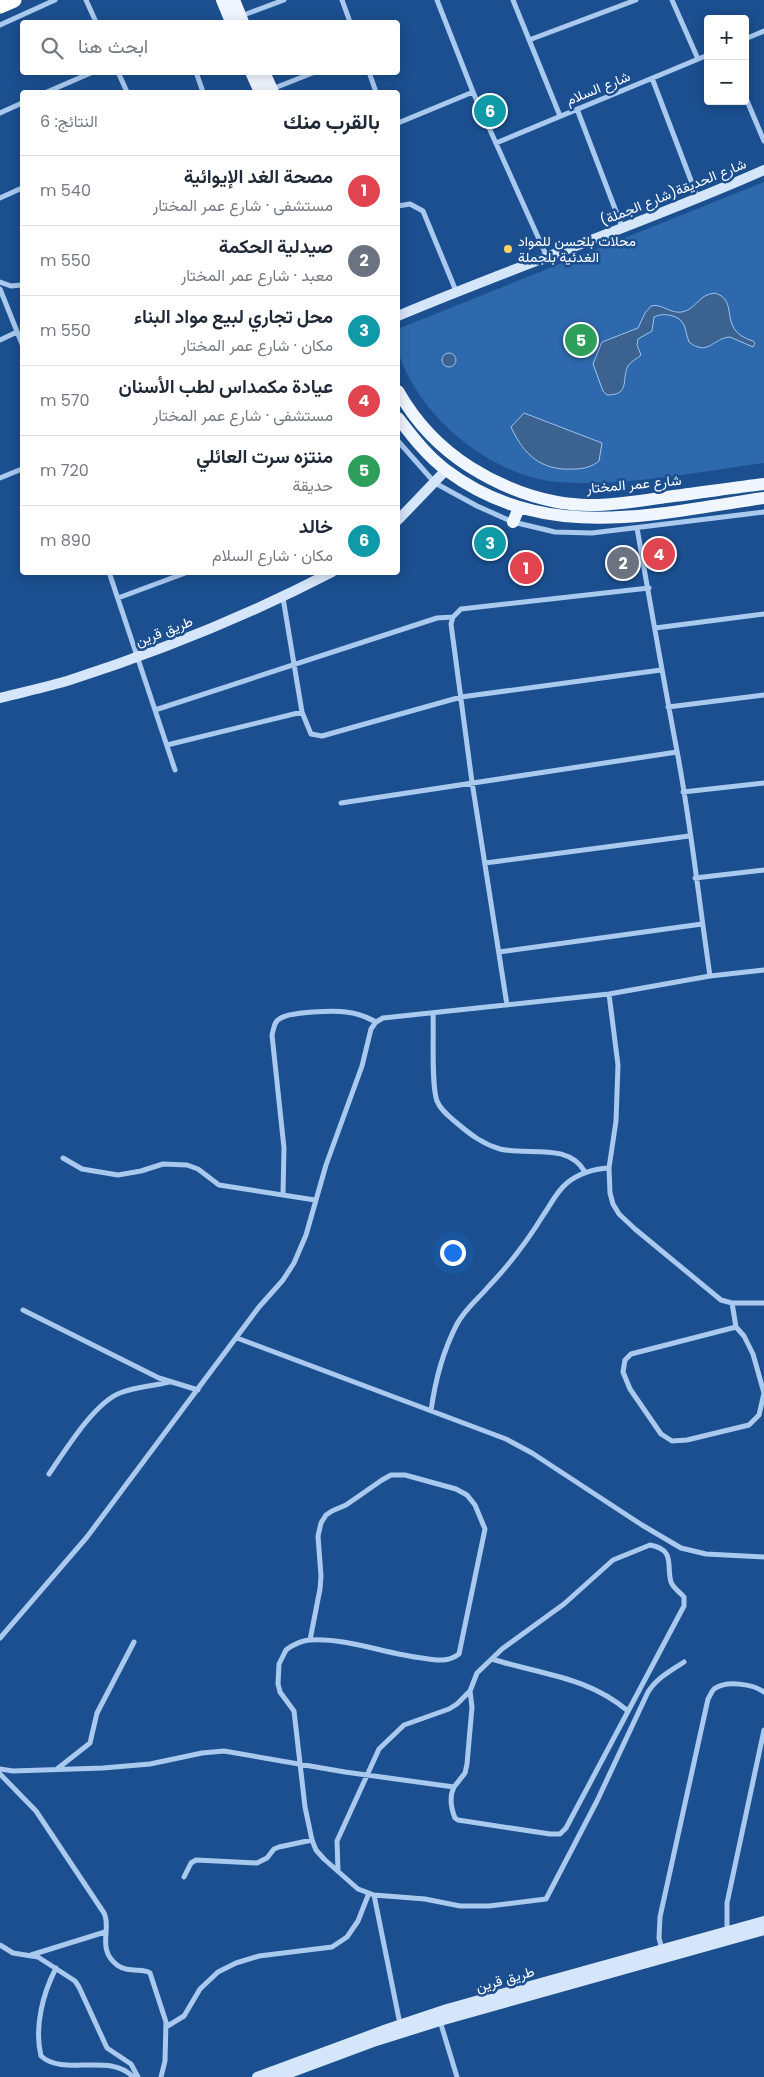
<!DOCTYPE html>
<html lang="ar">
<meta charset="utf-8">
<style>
:root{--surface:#fff;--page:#f2f2f3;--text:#1f2937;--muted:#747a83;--line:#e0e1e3;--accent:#0f766e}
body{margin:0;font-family:Poppins,Vazirmatn,sans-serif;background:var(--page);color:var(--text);direction:rtl}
.controls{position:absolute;right:15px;top:15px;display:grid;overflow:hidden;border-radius:5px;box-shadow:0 2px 12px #0003}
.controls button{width:45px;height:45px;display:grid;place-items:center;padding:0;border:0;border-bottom:1px solid var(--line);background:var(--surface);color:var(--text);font:25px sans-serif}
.you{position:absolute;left:452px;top:1252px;width:18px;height:18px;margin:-12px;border:4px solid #fff;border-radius:50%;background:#1a73e8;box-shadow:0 0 0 8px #1a73e833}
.badge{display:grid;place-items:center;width:32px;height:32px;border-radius:50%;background:var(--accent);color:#fff;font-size:16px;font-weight:700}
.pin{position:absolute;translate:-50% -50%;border:2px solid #fff;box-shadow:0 1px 5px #0006}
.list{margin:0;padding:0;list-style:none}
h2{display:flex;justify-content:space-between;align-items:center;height:65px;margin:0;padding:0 20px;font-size:21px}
h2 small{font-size:16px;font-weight:400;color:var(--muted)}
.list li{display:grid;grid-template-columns:32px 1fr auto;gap:15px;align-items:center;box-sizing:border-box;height:70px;padding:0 20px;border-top:1px solid var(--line)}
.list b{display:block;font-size:19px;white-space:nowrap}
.list p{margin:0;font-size:16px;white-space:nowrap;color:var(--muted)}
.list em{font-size:16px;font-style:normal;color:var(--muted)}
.icon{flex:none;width:28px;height:28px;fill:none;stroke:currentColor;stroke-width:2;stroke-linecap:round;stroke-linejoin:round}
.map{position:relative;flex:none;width:764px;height:2077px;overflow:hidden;direction:ltr}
.search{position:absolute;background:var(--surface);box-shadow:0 2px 12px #0003;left:20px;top:20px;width:380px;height:55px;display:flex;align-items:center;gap:12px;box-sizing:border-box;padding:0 18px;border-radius:5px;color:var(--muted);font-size:19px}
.panel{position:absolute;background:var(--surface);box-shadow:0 2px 12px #0003;left:20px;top:90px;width:380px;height:485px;border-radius:5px;direction:rtl}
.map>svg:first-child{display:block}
</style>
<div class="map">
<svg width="764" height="2077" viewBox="0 0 764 2077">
<rect width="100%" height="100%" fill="#1b4f8f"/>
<path fill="#2e69ad" d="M764,182V463C696,472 626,487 557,482C510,478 461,446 431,410C419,396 403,370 398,351C396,345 398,336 398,329Z"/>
<path fill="#3c6290" stroke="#9cc4f0" d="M715,293C741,301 716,330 753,341L755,343L753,347L730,337C713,338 708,357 689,342C687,337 686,330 684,325C680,315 663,312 654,317L652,331L638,339L637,345L641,355C637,359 631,361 628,366C621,379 631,395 607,395L603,391L593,364L602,342L638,328L645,313L651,306C662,303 670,314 682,312C697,309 697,295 715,293Z
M442 360a7 7 0 1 1 14 0a7 7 0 1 1-14 0Z
M524,413L602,443L599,461C592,467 583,469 574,469C541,471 524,455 511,427Z"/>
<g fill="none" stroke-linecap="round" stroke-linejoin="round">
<path stroke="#a9c9ee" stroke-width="5" d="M86,0L96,22
M342,0L350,22
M437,0L473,92L547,257
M513,0L560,116
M672,0L698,59
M241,16L284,0
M0,25L55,0
M745,39L764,31
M529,40L636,0
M118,72L127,92
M196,72L203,92
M369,72L376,92
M652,78L698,199
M272,89L315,72
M47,92L93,72
M745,96L764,141
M577,109L622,227
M0,113L22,103
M398,123L473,92
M496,143L708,55
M0,198L22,188
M398,206L410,204L423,211L456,291
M0,282L11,286L22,285
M0,289L22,344
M0,340L17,332
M398,441L435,483L477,506L513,522L555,532L592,533L764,512
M0,478L22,469
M637,528C650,602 663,677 677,751C691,825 699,901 710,976
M109,572L175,770
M118,598L188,572
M283,598L302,712L311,734L322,736L461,697L661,670
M655,628L764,614
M668,707L764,695
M155,710L437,618L453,617
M167,745L302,712
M683,792L764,783
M341,803L677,752
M485,863L689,836
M695,878L764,870
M499,952L702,924
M609,994L618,1065L616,1121L609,1168L610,1193L613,1204L619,1214L635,1229L721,1300L732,1303H764
M507,1005L472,782L451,624L453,617L461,609L649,588
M433,1013C434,1034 431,1084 437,1101C441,1111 450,1117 458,1124C471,1135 483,1144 500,1149C529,1156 568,1142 585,1172
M63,1158L82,1169L118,1175L141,1171L163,1164L187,1165L198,1169L219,1185L315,1200
M283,1194L284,1148L272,1035C274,1028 274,1021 281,1018C291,1012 334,1010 346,1012C357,1013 367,1017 376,1022
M732,1303L736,1327L744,1336L753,1354L764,1393L759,1415L749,1425L687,1440L672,1441L661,1434L630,1389L623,1372L625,1360L631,1354L736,1327
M23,1310L159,1378L198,1390
M237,1338L506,1439L532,1453L642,1525L681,1548L706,1554L764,1557
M431,1411C435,1381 443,1351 457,1324C465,1309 478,1299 489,1286C510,1264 528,1240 544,1214C551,1204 557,1191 567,1183C579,1173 593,1169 609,1168
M49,1474C65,1451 94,1403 120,1393C135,1387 154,1386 169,1382
M0,1638L87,1537L259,1307L283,1280L294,1263L306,1235L326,1165L362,1066L371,1029L376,1022L383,1018L609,994L710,976L764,970
M310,1640L320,1589L321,1576L318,1536L321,1523L326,1515L332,1511L346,1505L382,1480L391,1475H405L456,1489L467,1495L475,1505L485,1529L459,1654C447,1663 435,1660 422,1658C386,1654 348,1638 311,1640C303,1640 292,1645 286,1650L279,1664L278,1684L280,1692L294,1711L305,1807L312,1840L316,1850L324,1859L358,1889L374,1895L425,1899L460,1906H489L546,1899L597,1801L648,1692C657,1678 670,1671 684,1662
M492,1659C542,1675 586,1676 628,1711
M0,1769L13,1771L103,1768L150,1764L202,1753L224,1751L345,1772L454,1787C449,1797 451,1808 455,1818L458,1820L550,1834H560L566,1828L684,1606V1597C680,1592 673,1588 671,1582C666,1565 676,1550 650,1545L613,1560L564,1604L502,1649L477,1673L470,1691L472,1707L467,1764L465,1773L454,1787
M57,1769L90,1743L97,1713L134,1642
M0,1774L36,1811L104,1913C112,1928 96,1949 117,1965C129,1974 143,1967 150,1973L166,2022L165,2061L161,2077
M338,1871L337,1841L379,1749L404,1725L449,1709L457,1704L470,1691
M184,1877L191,1863L196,1860L257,1863L267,1858L274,1849L279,1847L312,1840
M374,1895L400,2024
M727,1931V1903L764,1730
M0,1945L13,1953L38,1957L75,1981L79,1987L107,2048L131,2064L138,2077
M662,1949L659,1938L660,1917L708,1699C710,1696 711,1692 714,1689C726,1680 753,1684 764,1692
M31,1955L105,1932
M56,1968C43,1993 34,2027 41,2056C64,2077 110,2052 133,2077
M440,2021L457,2077
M166,2027L184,2016L200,1989L218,1972L236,1963L259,1956L332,1947L347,1937L358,1921L369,1893"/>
<path stroke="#d6e6fa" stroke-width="10" d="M398,316C519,265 644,223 764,170
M398,520L446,470
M0,698C23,692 47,687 70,680C160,651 249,615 332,572
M257,2077L387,2029L447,2009L764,1921
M279,2077L373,2042L440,2021L764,1930"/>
<path stroke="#f0f6ff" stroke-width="12" d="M222,0L231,22
M234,0L243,22
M251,72L260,92
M264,72L273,92
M398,391C415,421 440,448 470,467C497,484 525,496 557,502C593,509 631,502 666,497C699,493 731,488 764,484
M398,418C412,436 427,456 446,470C544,544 654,514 764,498
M513,522L519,508"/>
<path stroke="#fff" stroke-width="15" d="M0,6L14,0"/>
</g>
<circle fill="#ffd166" stroke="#1b4f8f" stroke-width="2" cx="508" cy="249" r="5"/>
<g text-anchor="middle" stroke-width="5" stroke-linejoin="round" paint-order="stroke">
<g font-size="14" fill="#fff" stroke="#1b4f8f">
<text transform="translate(598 88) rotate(-22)" y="5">شارع السلام</text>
<text transform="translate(673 192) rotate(-22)" y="5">شارع الحديقة(شارع الجملة)</text>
<text transform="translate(634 484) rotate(-5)" y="5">شارع عمر المختار</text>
<text transform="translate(164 631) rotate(-21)" y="5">طريق قرين</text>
<text transform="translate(505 1979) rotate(-16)" y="5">طريق قرين</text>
</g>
<g font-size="14" fill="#fff" stroke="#1b4f8f" text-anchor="start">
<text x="518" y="246">محلات بلحسن للمواد<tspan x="518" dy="16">الغدئية بلجملة</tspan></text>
</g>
</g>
</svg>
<div class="controls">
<button>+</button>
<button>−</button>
</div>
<div class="you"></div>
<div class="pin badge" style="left:526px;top:568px;background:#e0444e">1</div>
<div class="pin badge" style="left:623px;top:563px;background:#6b7280">2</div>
<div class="pin badge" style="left:490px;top:543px;background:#0f9aa8">3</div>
<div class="pin badge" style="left:659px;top:554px;background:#e0444e">4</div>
<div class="pin badge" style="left:581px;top:340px;background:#2e9e5b">5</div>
<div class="pin badge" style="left:490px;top:111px;background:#0f9aa8">6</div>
<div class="search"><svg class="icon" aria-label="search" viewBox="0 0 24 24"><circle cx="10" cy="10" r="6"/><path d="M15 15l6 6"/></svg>ابحث هنا</div>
<section class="panel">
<h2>بالقرب منك<small>النتائج: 6</small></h2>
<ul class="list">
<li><span class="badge" style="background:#e0444e">1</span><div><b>مصحة الغد الإيوائية</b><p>مستشفى · شارع عمر المختار</p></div><em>540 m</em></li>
<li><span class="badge" style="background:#6b7280">2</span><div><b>صيدلية الحكمة</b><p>معبد · شارع عمر المختار</p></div><em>550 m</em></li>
<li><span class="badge" style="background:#0f9aa8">3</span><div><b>محل تجاري لبيع مواد البناء</b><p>مكان · شارع عمر المختار</p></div><em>550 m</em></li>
<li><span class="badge" style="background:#e0444e">4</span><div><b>عيادة مكمداس لطب الأسنان</b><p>مستشفى · شارع عمر المختار</p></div><em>570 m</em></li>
<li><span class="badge" style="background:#2e9e5b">5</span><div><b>منتزه سرت العائلي</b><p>حديقة</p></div><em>720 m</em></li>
<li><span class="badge" style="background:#0f9aa8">6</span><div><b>خالد</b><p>مكان · شارع السلام</p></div><em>890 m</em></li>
</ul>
</section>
</div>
